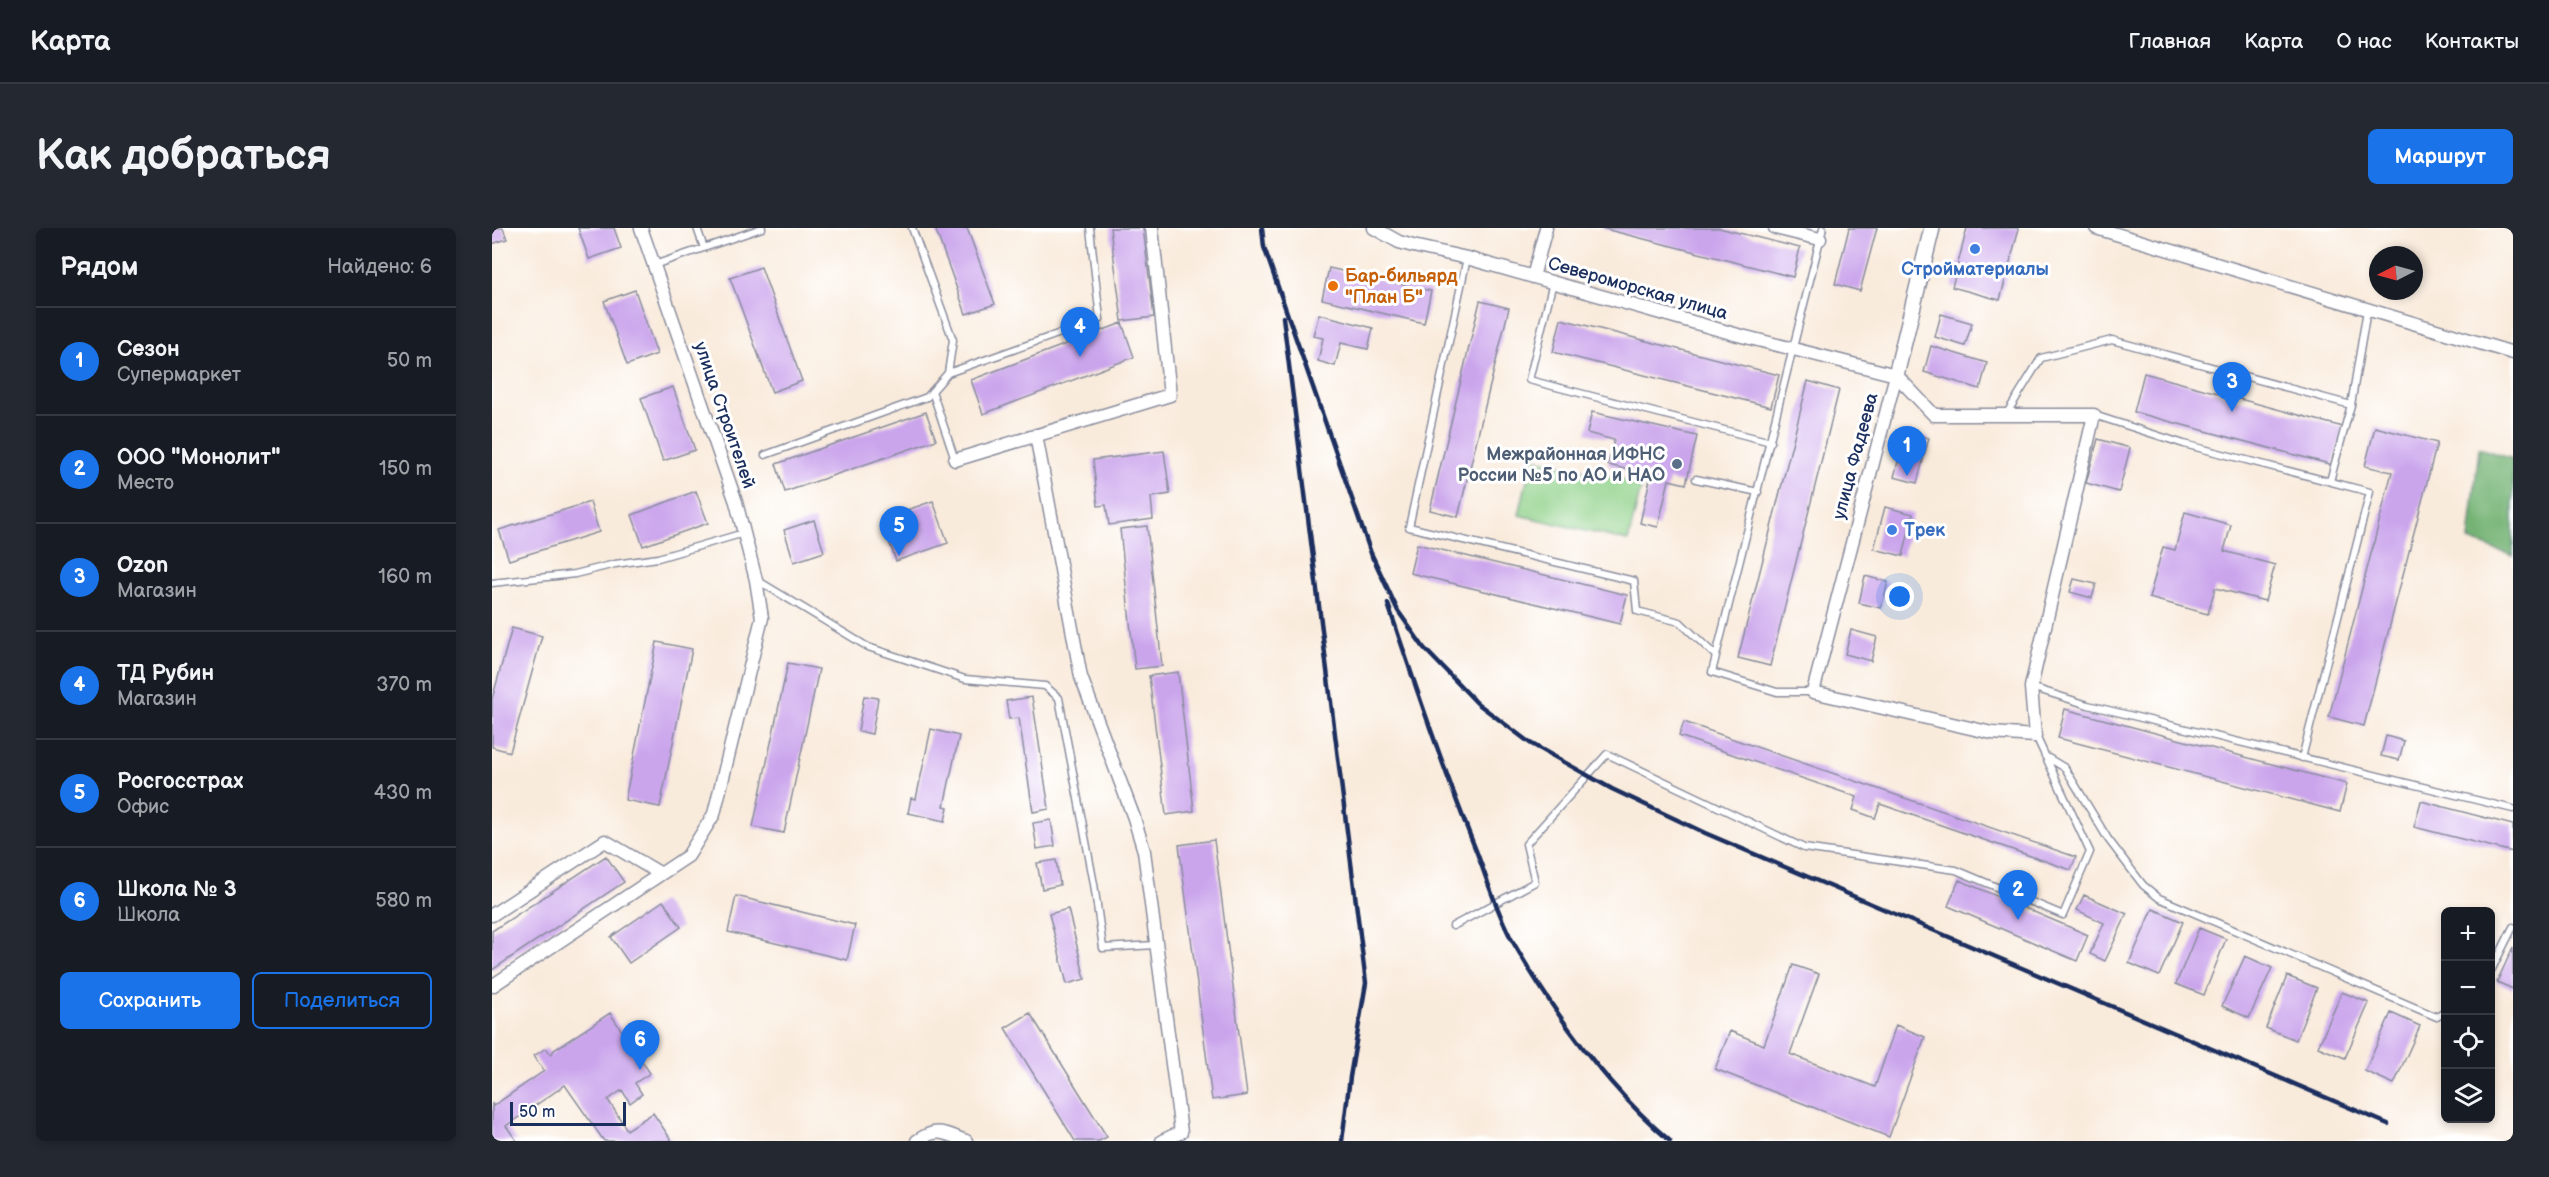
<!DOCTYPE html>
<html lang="ru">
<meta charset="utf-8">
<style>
:root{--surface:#171b24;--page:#242831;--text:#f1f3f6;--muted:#9ea1a6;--line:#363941;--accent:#1a73e8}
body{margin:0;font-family:"Balsamiq Sans",sans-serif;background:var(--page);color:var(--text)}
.controls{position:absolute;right:18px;bottom:18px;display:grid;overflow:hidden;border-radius:9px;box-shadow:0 3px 9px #0003}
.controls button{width:54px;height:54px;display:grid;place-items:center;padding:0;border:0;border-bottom:2px solid var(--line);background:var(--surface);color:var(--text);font:30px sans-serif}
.compass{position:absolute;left:1877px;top:18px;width:54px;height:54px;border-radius:50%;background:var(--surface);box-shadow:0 3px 9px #0003;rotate:264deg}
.scale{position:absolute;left:18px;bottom:15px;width:116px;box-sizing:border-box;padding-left:6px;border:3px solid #1b2f5e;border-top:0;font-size:16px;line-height:21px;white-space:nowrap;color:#1b2f5e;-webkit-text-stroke:4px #fff;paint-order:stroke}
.you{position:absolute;left:1408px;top:369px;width:21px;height:21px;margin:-15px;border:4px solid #fff;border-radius:50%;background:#1a73e8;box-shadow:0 0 0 9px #1a73e833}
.badge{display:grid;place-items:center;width:39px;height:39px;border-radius:50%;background:var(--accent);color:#fff;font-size:20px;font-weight:700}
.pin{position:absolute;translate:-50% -50px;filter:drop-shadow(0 2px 3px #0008)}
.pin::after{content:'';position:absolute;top:32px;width:21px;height:18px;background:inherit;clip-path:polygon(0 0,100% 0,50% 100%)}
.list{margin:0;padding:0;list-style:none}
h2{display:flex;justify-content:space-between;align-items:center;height:78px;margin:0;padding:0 24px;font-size:26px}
h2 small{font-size:20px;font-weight:400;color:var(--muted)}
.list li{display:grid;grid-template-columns:39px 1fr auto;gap:18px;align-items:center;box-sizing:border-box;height:108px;padding:0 24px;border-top:2px solid var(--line)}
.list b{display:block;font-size:22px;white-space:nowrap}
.list p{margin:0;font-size:20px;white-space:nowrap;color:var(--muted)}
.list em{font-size:20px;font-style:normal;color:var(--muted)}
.actions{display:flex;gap:12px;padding:18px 24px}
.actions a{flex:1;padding:14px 0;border:2px solid var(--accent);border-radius:9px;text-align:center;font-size:21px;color:var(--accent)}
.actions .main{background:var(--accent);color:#fff}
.icon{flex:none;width:33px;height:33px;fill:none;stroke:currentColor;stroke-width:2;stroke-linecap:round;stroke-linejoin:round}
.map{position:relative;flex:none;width:2021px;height:913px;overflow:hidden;border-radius:9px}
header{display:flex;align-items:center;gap:36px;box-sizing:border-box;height:84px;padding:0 30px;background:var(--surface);border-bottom:2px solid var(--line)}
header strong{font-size:28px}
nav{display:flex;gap:33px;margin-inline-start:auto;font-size:21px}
.intro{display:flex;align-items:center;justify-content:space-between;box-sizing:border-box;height:144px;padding:0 36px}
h1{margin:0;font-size:42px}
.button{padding:15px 27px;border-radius:9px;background:var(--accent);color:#fff;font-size:21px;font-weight:700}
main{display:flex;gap:36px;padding:0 36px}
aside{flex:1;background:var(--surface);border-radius:9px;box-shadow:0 3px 9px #0003}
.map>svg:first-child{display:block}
</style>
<header>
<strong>Карта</strong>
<nav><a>Главная</a><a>Карта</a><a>О нас</a><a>Контакты</a></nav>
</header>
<div class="intro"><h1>Как добраться</h1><a class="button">Маршрут</a></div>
<main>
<aside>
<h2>Рядом<small>Найдено: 6</small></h2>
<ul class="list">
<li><span class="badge">1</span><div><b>Сезон</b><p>Супермаркет</p></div><em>50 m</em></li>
<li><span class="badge">2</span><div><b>ООО &quot;Монолит&quot;</b><p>Место</p></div><em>150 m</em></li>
<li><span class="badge">3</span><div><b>Ozon</b><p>Магазин</p></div><em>160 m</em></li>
<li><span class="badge">4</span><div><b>ТД Рубин</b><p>Магазин</p></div><em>370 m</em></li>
<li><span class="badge">5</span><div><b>Росгосстрах</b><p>Офис</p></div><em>430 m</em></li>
<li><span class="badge">6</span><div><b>Школа № 3</b><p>Школа</p></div><em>580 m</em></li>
</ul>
<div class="actions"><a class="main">Сохранить</a><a>Поделиться</a></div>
</aside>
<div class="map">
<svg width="2021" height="913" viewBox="0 0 2021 913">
<rect width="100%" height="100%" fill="#fff"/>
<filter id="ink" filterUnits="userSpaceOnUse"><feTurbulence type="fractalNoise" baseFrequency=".0167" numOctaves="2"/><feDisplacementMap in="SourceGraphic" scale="12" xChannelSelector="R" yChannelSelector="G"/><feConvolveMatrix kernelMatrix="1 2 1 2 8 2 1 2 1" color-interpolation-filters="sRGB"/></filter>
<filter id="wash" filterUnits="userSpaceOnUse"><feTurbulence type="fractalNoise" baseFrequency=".008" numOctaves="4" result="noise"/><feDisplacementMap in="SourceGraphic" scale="24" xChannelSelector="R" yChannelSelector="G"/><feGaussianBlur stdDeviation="1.35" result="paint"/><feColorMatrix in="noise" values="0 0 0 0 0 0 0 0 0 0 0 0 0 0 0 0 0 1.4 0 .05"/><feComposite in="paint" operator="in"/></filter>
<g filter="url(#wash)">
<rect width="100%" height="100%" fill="#f9ebdc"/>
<path fill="#90d189" stroke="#568074" stroke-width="1.5" d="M1040,230L1150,256L1136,313L1027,287Z"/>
<path fill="#74b375" stroke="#48716a" stroke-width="1.5" d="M1987,220L2021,231V328L1977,312Z"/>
<g id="blocks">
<path fill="#cba5ec" d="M0,0H11L15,11L0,16Z
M86,0H122L129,20L97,31Z
M443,0H475L503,76L474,86Z
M618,0H651L662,89L630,93Z
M1109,0H1227L1308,20L1301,49Z
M1357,0H1385L1368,63L1343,56Z
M1475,0H1527L1508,72L1460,59Z
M269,39L310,153L280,164L238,50Z
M837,40L939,63L932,95L830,71Z
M143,62L165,126L135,137L112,73Z
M988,73L1017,80L966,289L938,282Z
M827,86L881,100L876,121L849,115L843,138L826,133L831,110L821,108Z
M1449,86L1480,95L1473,118L1443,109Z
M1069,91L1287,147L1279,179L1061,124Z
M630,95L642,129L491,186L479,152Z
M1439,118L1495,135L1488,161L1432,144Z
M1652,145L1851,199L1841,237L1642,184Z
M1316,153L1347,162L1278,438L1246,430Z
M181,159L203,222L171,233L149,170Z
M434,184L444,212L293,264L284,236Z
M1100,184L1205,208L1194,256L1177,252L1166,299L1148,295L1159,247L1116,237L1122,212L1095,205Z
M1883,199L1945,215L1872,498L1837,489L1900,244L1873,238Z
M1414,204L1437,210L1425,255L1402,249Z
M1606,211L1638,220L1627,264L1594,255Z
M672,223L678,266L659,269L661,291L617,297L614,277L606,278L601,232Z
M204,263L216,295L151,318L140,287Z
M441,273L456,315L404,333L389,291Z
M98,274L107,304L17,332L7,302Z
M1393,279L1421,286L1411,328L1382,321Z
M1693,284L1739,297L1732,323L1783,337L1773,373L1723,360L1716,386L1657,370L1671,319L1683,322Z
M322,292L332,324L302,334L292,302Z
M655,298L670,438L643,441L628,301Z
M925,316L1135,367L1128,396L918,345Z
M1373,348L1396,354L1389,380L1367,375Z
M1582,351L1604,356L1600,370L1578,364Z
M20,400L50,408L18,524L0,519V471Z
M1359,402L1385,409L1379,433L1353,426Z
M165,414L200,421L168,579L133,572Z
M296,435L327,441L292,605L261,599Z
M686,444L702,583L674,587L657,448Z
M372,468L386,470L380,506L366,503Z
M540,469L557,581L541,584L527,490L517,491L514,473Z
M1573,481L1855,556L1848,584L1566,510Z
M1192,494L1584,629L1579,642L1388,576L1383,590L1361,582L1365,569L1187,508Z
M439,501L467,508L452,578L456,579L453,593L416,585L419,570L424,571Z
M1894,508L1912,513L1907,532L1889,528Z
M1929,573L2021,597V624L1922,599Z
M559,592L563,618L545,621L541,595Z
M722,612L755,867L720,872L687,617Z
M114,628L132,654L0,742V703Z
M564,632L568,657L550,661L545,635Z
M1467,652L1596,707L1585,733L1456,678Z
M1592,667L1635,686L1613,733L1598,726L1612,695L1585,682Z
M244,668L363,697L355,732L236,704Z
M171,673L189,699L137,735L119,709Z
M576,681L593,751L575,756L557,686Z
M1661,681L1691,694L1667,748L1637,735Z
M1707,700L1734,711L1712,767L1684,756Z
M2021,719V761L2005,754Z
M1753,728L1780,740L1757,790L1730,778Z
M1301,737L1327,746L1298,826L1383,859L1404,797L1433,809L1397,909L1223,841L1238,803L1272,817Z
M1795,748L1825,760L1804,812L1774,800Z
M1850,764L1877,775L1853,830L1826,819Z
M118,785L158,845L143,855L150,866L138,875L130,862L116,872L135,902L161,885L180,913H112L73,857L14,898L25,913H0V875L1,878L52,843L42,828L54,820L59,827L62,822Z
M538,785L615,909L607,913H583L513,800Z
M1899,785L1928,798L1902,856L1873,843Z"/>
</g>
</g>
<g filter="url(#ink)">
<use href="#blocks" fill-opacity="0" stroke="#8a8d9d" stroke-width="1.5"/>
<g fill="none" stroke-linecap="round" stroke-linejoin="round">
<g stroke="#8a8d9d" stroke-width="9">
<path id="service" d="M205,0L212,20
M420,0L461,112L456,145L608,91L598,0
M975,30L917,299L1142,353L1145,383L1188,394L1224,428
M162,37L270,0
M1061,54L1037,152L1279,214
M440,163L463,232
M1515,185L1549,130L1620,112L1859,177
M1602,187L1692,216L1878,264L1810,530
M273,227L435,169L456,145
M1204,251L1266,264
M1838,253L1859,177L1875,82
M265,352L376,419L473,451L553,458L567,470L602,656L611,720L664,717
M0,355L83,346L123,336L166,330L252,305
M1539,459L1596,477L2021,581
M1321,464H1285L1220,444L1331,0
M1553,528L1573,540L1616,611L1651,657L1667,670L1945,789L1954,783
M961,698L1043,654L1034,616L1115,526L1312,620L1464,642L1571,687L1598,624L1544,508
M1998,745L2021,699"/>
</g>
<g stroke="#8a8d9d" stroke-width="15">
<path id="minor" d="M882,0L907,14L921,18L975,30L1246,107L1404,147
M1283,0L1328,11
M1604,0L2021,125
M1041,49L1054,0
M1404,147L1442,187H1602L1539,459L1543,508L1500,505L1321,464Z
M544,207L589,449L642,590L652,623L689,904L670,913
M463,232L678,167L660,0
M0,687L113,613L169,646
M0,758L196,628L222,586L270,390L264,352L244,274L149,0
M425,913C445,899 452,905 474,913"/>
</g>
<g stroke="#8a8d9d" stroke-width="18">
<path id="tertiary" d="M1404,147L1440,0"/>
</g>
<use href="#service" stroke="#fff" stroke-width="6"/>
<use href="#minor" stroke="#fff" stroke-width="12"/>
<use href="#tertiary" stroke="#fff" stroke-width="15"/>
<path stroke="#1b2f5e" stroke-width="4.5" d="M770,0L772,19L881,331
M791,89L874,755L858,849L850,913
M879,325L906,383L932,420L985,475L1038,515L1120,561L1213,605L1896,896
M896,376C924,460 952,543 985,625C996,654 1006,687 1021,714C1062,785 1116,860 1178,913"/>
</g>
</g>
<g fill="#3f7fe0" stroke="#fff" stroke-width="2">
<circle cx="1483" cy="21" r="6"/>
<circle cx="1400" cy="302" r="6"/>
</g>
<circle fill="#e8710a" stroke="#fff" stroke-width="2" cx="841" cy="58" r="6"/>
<circle fill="#5c6f8a" stroke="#fff" stroke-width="2" cx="1185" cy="236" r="6"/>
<g text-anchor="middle" stroke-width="6" stroke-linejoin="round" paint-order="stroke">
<g font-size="18" font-weight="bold" fill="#366cbe" stroke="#fff">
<text x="1483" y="47">Стройматериалы</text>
<text x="1412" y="308" text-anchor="start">Трек</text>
</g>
<g font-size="18" font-weight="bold" fill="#c56008" stroke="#fff" text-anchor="start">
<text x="853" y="54">Бар-бильярд<tspan x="853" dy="21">"План Б"</tspan></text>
</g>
<g font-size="18" fill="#1b2f5e" stroke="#fff">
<text transform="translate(1146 60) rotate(16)" y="6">Североморская улица</text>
<text transform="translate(233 187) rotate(71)" y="6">улица Строителей</text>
<text transform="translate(1363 228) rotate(-75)" y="6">улица Фадеева</text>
</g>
<g font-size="18" font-weight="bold" fill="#4e5e75" stroke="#fff" text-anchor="end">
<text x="1173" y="232">Межрайонная ИФНС<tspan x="1173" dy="21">России №5 по АО и НАО</tspan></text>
</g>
</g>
</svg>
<div class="controls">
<button>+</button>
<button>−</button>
<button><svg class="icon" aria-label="locate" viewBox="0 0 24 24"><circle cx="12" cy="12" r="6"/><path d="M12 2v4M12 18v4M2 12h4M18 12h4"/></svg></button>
<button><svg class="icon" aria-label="layers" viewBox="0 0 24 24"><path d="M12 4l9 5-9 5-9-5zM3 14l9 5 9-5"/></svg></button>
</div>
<svg class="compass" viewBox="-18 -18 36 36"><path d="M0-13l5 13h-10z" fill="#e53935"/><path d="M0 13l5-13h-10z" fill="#9ea1a6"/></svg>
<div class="scale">50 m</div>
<div class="you"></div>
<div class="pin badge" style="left:1415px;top:248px">1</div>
<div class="pin badge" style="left:1526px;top:692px">2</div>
<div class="pin badge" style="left:1740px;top:184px">3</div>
<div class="pin badge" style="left:588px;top:129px">4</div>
<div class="pin badge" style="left:407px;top:328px">5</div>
<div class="pin badge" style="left:148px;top:842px">6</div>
</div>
</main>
